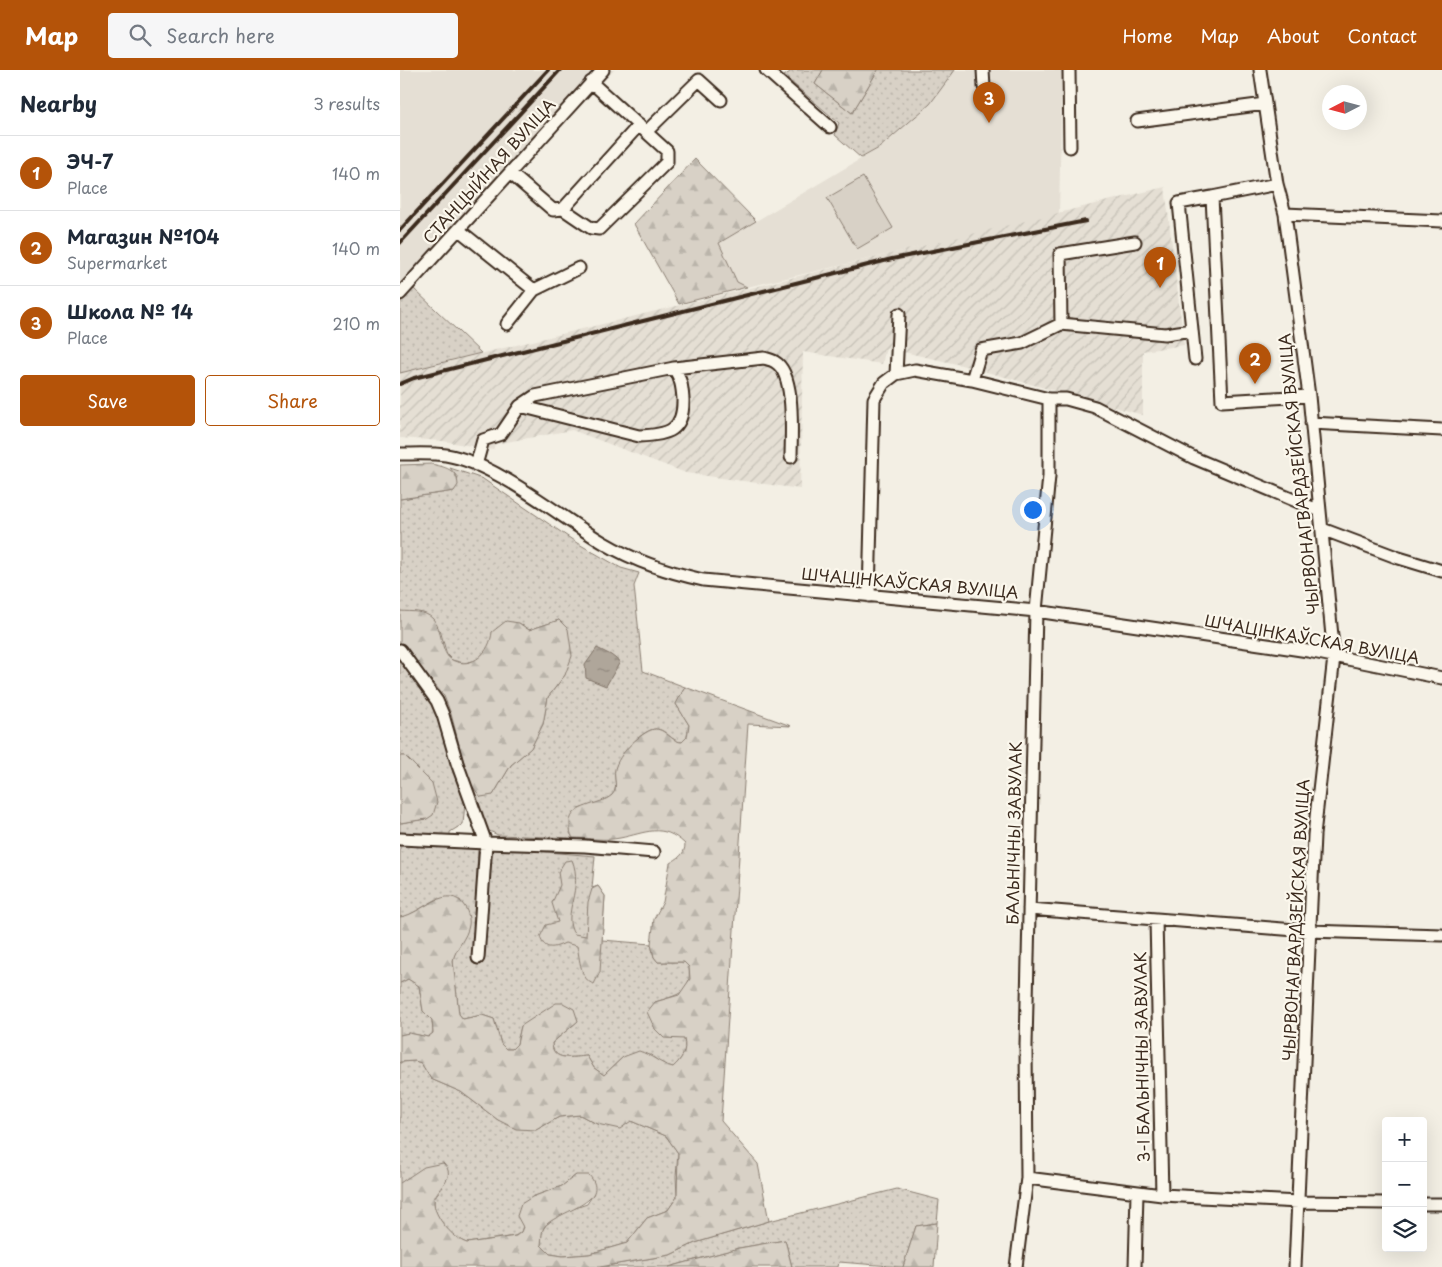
<!DOCTYPE html>
<meta charset="utf-8">
<style>
:root{--surface:#fff;--page:#f6f6f7;--text:#1f2937;--muted:#747a83;--line:#e0e1e3;--accent:#b45309}
body{margin:0;font-family:"Playpen Sans",sans-serif;background:var(--page);color:var(--text)}
.controls{position:absolute;right:15px;bottom:15px;display:grid;overflow:hidden;border-radius:5px;box-shadow:0 5px 20px #0002}
.controls button{width:45px;height:45px;display:grid;place-items:center;padding:0;border:0;border-bottom:1px solid var(--line);background:var(--surface);color:var(--text);font:25px sans-serif}
.compass{position:absolute;left:922px;top:15px;width:45px;height:45px;border-radius:50%;background:var(--surface);box-shadow:0 5px 20px #0002;rotate:264deg}
.you{position:absolute;left:632px;top:439px;width:18px;height:18px;margin:-12px;border:4px solid #fff;border-radius:50%;background:#1a73e8;box-shadow:0 0 0 8px #1a73e833}
.badge{display:grid;place-items:center;width:32px;height:32px;border-radius:50%;background:var(--accent);color:#fff;font-size:16px;font-weight:700}
.pin{position:absolute;translate:-50% -41px;filter:drop-shadow(0 1px 2px #0008)}
.pin::after{content:'';position:absolute;top:26px;width:18px;height:15px;background:inherit;clip-path:polygon(0 0,100% 0,50% 100%)}
.list{margin:0;padding:0;list-style:none}
h2{display:flex;justify-content:space-between;align-items:center;height:65px;margin:0;padding:0 20px;font-size:21px}
h2 small{font-size:16px;font-weight:400;color:var(--muted)}
.list li{display:grid;grid-template-columns:32px 1fr auto;gap:15px;align-items:center;box-sizing:border-box;height:75px;padding:0 20px;border-top:1px solid var(--line)}
.list b{display:block;font-size:19px;white-space:nowrap}
.list p{margin:0;font-size:16px;white-space:nowrap;color:var(--muted)}
.list em{font-size:16px;font-style:normal;color:var(--muted)}
.actions{display:flex;gap:10px;padding:15px 20px}
.actions a{flex:1;padding:11px 0;border:1px solid var(--accent);border-radius:5px;text-align:center;font-size:18px;color:var(--accent)}
.actions .main{background:var(--accent);color:#fff}
.icon{flex:none;width:28px;height:28px;fill:none;stroke:currentColor;stroke-width:2;stroke-linecap:round;stroke-linejoin:round}
.map{position:relative;flex:none;width:1042px;height:1197px;overflow:hidden}
header{display:flex;align-items:center;gap:30px;box-sizing:border-box;height:70px;padding:0 25px;background:var(--accent);color:#fff}
header strong{font-size:24px}
nav{display:flex;gap:28px;margin-inline-start:auto;font-size:18px}
.search{width:350px;height:45px;background:var(--page);display:flex;align-items:center;gap:12px;box-sizing:border-box;padding:0 18px;border-radius:5px;color:var(--muted);font-size:19px}
main{display:flex}
aside{flex:1;background:var(--surface)}
.map>svg:first-child{display:block}
</style>
<header>
<strong>Map</strong>
<div class="search"><svg class="icon" aria-label="search" viewBox="0 0 24 24"><circle cx="10" cy="10" r="6"/><path d="M15 15l6 6"/></svg>Search here</div>
<nav><a>Home</a><a>Map</a><a>About</a><a>Contact</a></nav>
</header>
<main>
<aside>
<h2>Nearby<small>3 results</small></h2>
<ul class="list">
<li><span class="badge">1</span><div><b>ЭЧ-7</b><p>Place</p></div><em>140 m</em></li>
<li><span class="badge">2</span><div><b>Магазин №104</b><p>Supermarket</p></div><em>140 m</em></li>
<li><span class="badge">3</span><div><b>Школа № 14</b><p>Place</p></div><em>210 m</em></li>
</ul>
<div class="actions"><a class="main">Save</a><a>Share</a></div>
</aside>
<div class="map">
<svg width="1042" height="1197" viewBox="0 0 1042 1197">
<defs>
<pattern id="industrial-furrows" width="10" height="10" patternUnits="userSpaceOnUse" patternTransform="scale(1.25)"><rect width="10" height="10" fill="#e5dfd4"/><path d="M-1 1l2-2M0 10L10 0M9 11l2-2" fill="none" stroke="#c5c0b6"/></pattern>
<pattern id="grass-dots" width="8" height="8" patternUnits="userSpaceOnUse" patternTransform="scale(1.25)"><rect width="8" height="8" fill="#d8d1c6"/><path d="M2 2h.1M6 6h.1" fill="none" stroke="#bab4aa" stroke-width="1.8" stroke-linecap="round"/></pattern>
<pattern id="forest-firs" width="22" height="20" patternUnits="userSpaceOnUse" patternTransform="scale(1.25)"><rect width="22" height="20" fill="#d8d1c6"/><path d="M5 1l3.5 6h-7zM16 11l3.5 6h-7z" fill="#bab4aa"/></pattern>
<pattern id="water-ripples" width="26" height="14" patternUnits="userSpaceOnUse" patternTransform="scale(1.25)"><rect width="26" height="14" fill="#afa69a"/><path d="M2 4q2-2 4 0t4 0M15 11q2-2 4 0t4 0" fill="none" stroke="#90877d"/></pattern>
</defs>
<rect width="100%" height="100%" fill="#f3efe4"/>
<filter id="ink" filterUnits="userSpaceOnUse"><feTurbulence type="fractalNoise" baseFrequency=".02" numOctaves="2"/><feDisplacementMap in="SourceGraphic" scale="10" xChannelSelector="R" yChannelSelector="G"/><feConvolveMatrix kernelMatrix="1 2 1 2 8 2 1 2 1" color-interpolation-filters="sRGB"/></filter>
<g filter="url(#ink)">
<path fill="#e5dfd4" d="M0,0H214L0,232Z
M555,0H662L659,145L347,217L337,212L319,173L479,78L530,34Z"/>
<path fill="url(#industrial-furrows)" d="M765,117L784,275L743,281V345L561,295L486,278L482,294L403,282L400,419L286,403L172,360L95,374L93,380L43,371L0,368V303L5,302Z"/>
<path fill="url(#grass-dots)" stroke="#8a7e72" d="M393,0H423L415,14L452,43L478,0H555L530,34L479,78L461,88L435,65L439,53L384,6Z
M13,218L81,283L0,303V232Z
M50,398L83,409L177,473L221,498L239,503L234,516L243,601L285,617L276,634L289,655L287,667L282,672C271,672 266,658 255,659C241,660 216,688 215,702C214,709 218,718 213,724C204,733 189,736 178,739L170,763L173,768L98,765L85,759L69,712L93,725L111,695L131,678L143,654L148,627L165,605L159,550L129,560L119,553L91,575L77,590L64,593L52,590L47,585L40,560L0,541V429L54,421L58,408Z
M0,588L37,642L65,733L63,754L50,762V774L78,779L73,889L88,777L195,786L192,818L198,816L205,826L202,870L251,874L254,887L258,892H284L289,897C292,924 277,925 255,932L284,969C287,981 282,989 273,997L261,994L251,985L223,987L204,1005L194,998L187,986C173,987 152,992 152,973L178,951L121,956L117,974L112,979H106L101,974L94,949L82,945L63,949L59,944L53,891C57,864 81,861 60,830L37,829L9,845L0,847V753L27,749L32,713L5,686H0Z
M8,909L19,916L23,941L32,950L33,963L28,967L9,963L0,965V913Z
M15,991L21,993L31,1009L61,1022L98,1050L136,1060L159,1047L180,1045L197,1054L231,1051L266,1066L278,1083L276,1106L277,1127L268,1140L247,1148L227,1173L189,1184L163,1186L150,1184L141,1175L142,1161L146,1155L161,1143L187,1134L194,1123L176,1105L162,1116L132,1127L121,1162L115,1166L67,1173C52,1169 32,1145 34,1130C35,1125 40,1121 43,1117L0,1113V992Z
M497,1119L539,1130L537,1153L516,1156L503,1197L439,1192L438,1197H392L385,1170L339,1178L269,1197H200L270,1185L295,1173L369,1151Z"/>
<path fill="url(#forest-firs)" stroke="#8a7e72" d="M423,0H478L452,43L415,14Z
M295,89L356,151L319,173L337,212L347,217L279,234L234,154Z
M31,394C45,397 57,399 58,415L54,421L0,429V395Z
M0,541C11,542 25,540 33,549C43,559 40,584 52,590C73,600 90,582 92,562L106,551L119,553L129,560L159,550L168,559L172,586L165,605L148,627L143,654L131,678L111,695L93,725L81,727L69,712L51,644L44,626L0,572Z
M285,617L391,656L348,654L321,1051L358,1094L369,1151L295,1173L270,1185L200,1197H0V1113L24,1097L43,1093C57,1106 40,1115 35,1127C29,1142 53,1169 67,1173L116,1166L121,1162L123,1157L117,1146L121,1134L132,1127L162,1116L176,1105H189C213,1132 158,1141 145,1156C141,1161 142,1168 141,1175L150,1184L163,1186L189,1184L227,1173L247,1148L268,1140L277,1127L278,1083L266,1066L231,1051L220,1059L197,1054L180,1045L159,1047L136,1060L116,1059L98,1050L61,1022L31,1009L21,993L15,991L0,992V965L9,963L28,967L33,963L32,950L23,941L19,916L8,909L0,913V847C21,845 48,810 65,837C68,842 70,850 69,855C67,869 55,878 53,891L59,944L63,949L82,945L94,949L101,974L106,979H112L117,974L121,956L156,933H163L174,939L178,951L152,973C152,992 173,987 187,986L194,998L204,1005L223,987L239,981C252,985 260,994 273,997C282,989 287,981 284,969L264,968L255,959L247,942L255,932L279,925L290,909L289,897L284,892H258L254,887L251,874L254,849L263,832L270,793C278,788 285,785 285,774C262,752 246,763 220,768C206,771 188,768 173,768C170,763 170,760 170,753C170,734 200,736 212,725C219,718 213,708 215,699C219,684 237,666 251,660C264,655 270,672 282,672L287,667L289,655L276,634Z
M0,686H5L32,713L37,732L33,745L27,749L0,753Z
M172,790C184,818 161,844 174,864L186,866L188,832L192,819L198,816L205,826L200,902L194,914C180,910 180,889 177,876L165,873C154,878 145,881 140,867L146,855L158,852L152,833L160,815L158,802L165,791Z
M537,1153L534,1197H503L516,1156Z
M385,1170L392,1197H269L339,1178Z"/>
<path fill="#d8d1c6" stroke="#8a7e72" d="M463,107L493,158L457,179L427,128Z"/>
<path fill="url(#water-ripples)" stroke="#817468" d="M197,578L211,585L220,592L206,616L186,608L185,595Z"/>
<g fill="none" stroke-linecap="round" stroke-linejoin="round">
<g stroke="#3b2a1e" stroke-width="15">
<path id="minor" d="M366,0L430,57
M583,0L584,17
M669,0L670,77
M860,0L877,114L885,144L909,326L934,587L914,765L895,1197
M737,51L865,34
M246,62L299,10L321,30
M110,103L153,140L163,139L191,158L199,159L267,92V81L191,12
M877,114L812,127L822,331L909,326
M163,139L239,55
M885,144L1042,151
M59,160L134,220L179,198
M0,224L203,0
M107,254L134,220
M661,254L660,184L735,172
M795,289L779,133L812,127
M496,304L499,244
M572,310L581,280L622,273L661,254L765,264L792,260
M120,336L239,366C268,365 284,361 283,329C282,316 281,309 274,298
M911,353L1042,360
M0,384C15,384 31,383 46,385C96,393 160,447 204,473C236,492 268,502 303,510L636,541L908,581L1042,608
M76,395L83,370L101,364L120,336L135,326L274,298L364,288C367,289 372,290 375,292C396,304 391,366 391,387
M922,459L999,488L1042,501
M469,526L474,329L484,313L496,304L515,300L572,310L649,329H666L695,337L794,388L920,441
M0,580L37,631L43,645L57,693L86,773L185,776L254,782
M0,769L86,773L78,888
M629,839L908,861L1042,865
M756,849L762,1125
M627,1108L762,1125L899,1132L986,1133
M1023,1134H1042
M616,1197L627,1108L626,975L636,541L649,406V329
M735,1197L737,1123"/>
</g>
<use href="#minor" stroke="#fbf7ec" stroke-width="11"/>
<path stroke="#3b2a1e" stroke-width="4" d="M0,160L148,0
M0,173L160,0
M0,314L14,308L492,189L686,151"/>
</g>
</g>
<g text-anchor="middle" stroke-width="4.5" stroke-linejoin="round" paint-order="stroke">
<g font-size="16" fill="#3b2a1e" stroke="#fbf7ec">
<text transform="translate(89 101) rotate(-48)" y="6">СТАНЦЫЙНАЯ ВУЛІЦА</text>
<text transform="translate(899 404) rotate(-96)" y="6">ЧЫРВОНАГВАРДЗЕЙСКАЯ ВУЛІЦА</text>
<text transform="translate(510 513) rotate(5)" y="6">ШЧАЦІНКАЎСКАЯ ВУЛІЦА</text>
<text transform="translate(912 569) rotate(10)" y="6">ШЧАЦІНКАЎСКАЯ ВУЛІЦА</text>
<text transform="translate(614 763) rotate(-89)" y="6">БАЛЬНІЧНЫ ЗАВУЛАК</text>
<text transform="translate(896 850) rotate(-87)" y="6">ЧЫРВОНАГВАРДЗЕЙСКАЯ ВУЛІЦА</text>
<text transform="translate(742 987) rotate(-91)" y="6">3-І БАЛЬНІЧНЫ ЗАВУЛАК</text>
</g>
</g>
</svg>
<div class="controls">
<button>+</button>
<button>−</button>
<button><svg class="icon" aria-label="layers" viewBox="0 0 24 24"><path d="M12 4l9 5-9 5-9-5zM3 14l9 5 9-5"/></svg></button>
</div>
<svg class="compass" viewBox="-18 -18 36 36"><path d="M0-13l5 13h-10z" fill="#e53935"/><path d="M0 13l5-13h-10z" fill="#747a83"/></svg>
<div class="you"></div>
<div class="pin badge" style="left:760px;top:218px">1</div>
<div class="pin badge" style="left:855px;top:314px">2</div>
<div class="pin badge" style="left:589px;top:53px">3</div>
</div>
</main>
